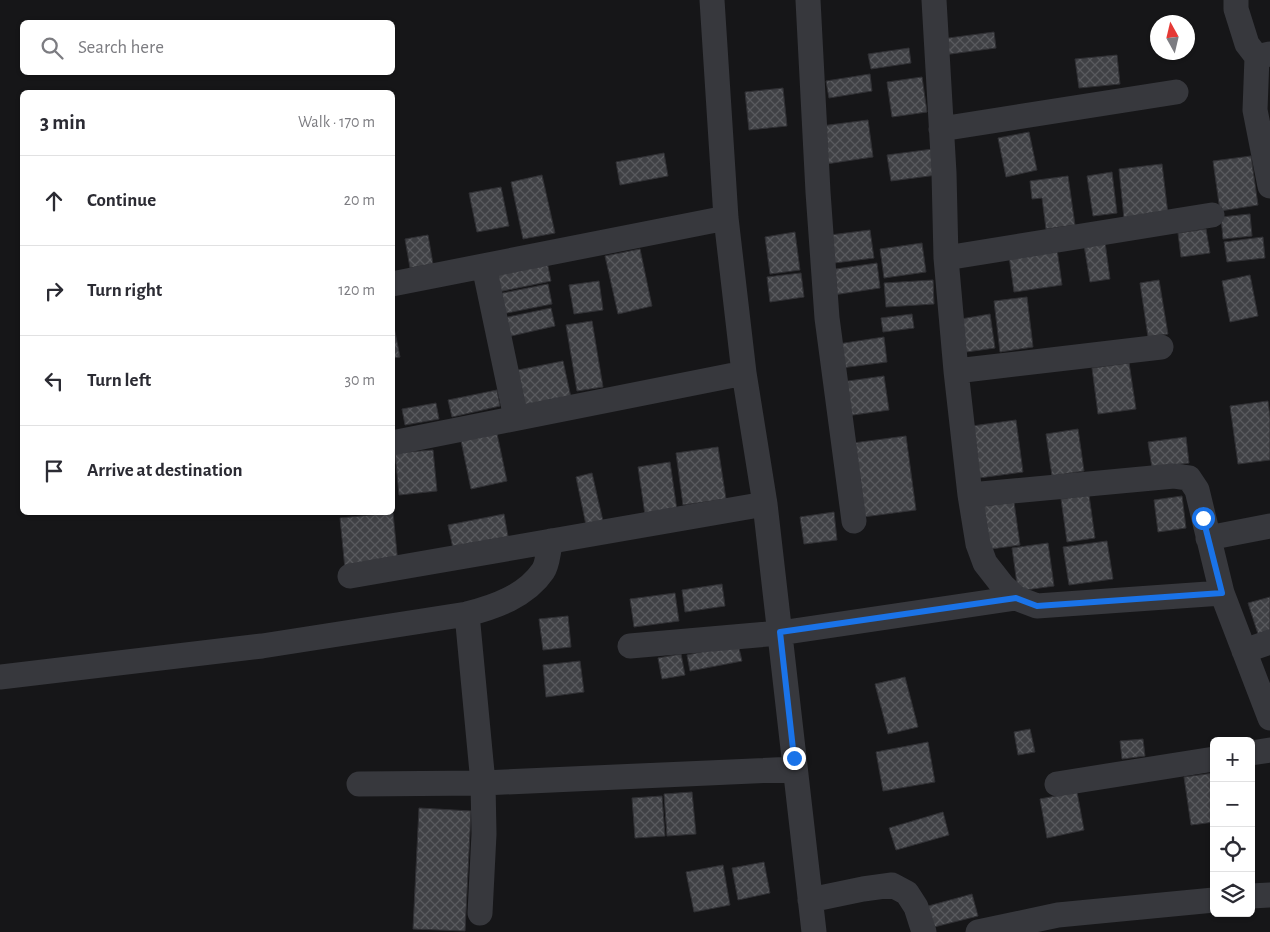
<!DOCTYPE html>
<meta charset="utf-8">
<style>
:root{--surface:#fff;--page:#f2f2f3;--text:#2b2b33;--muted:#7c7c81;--line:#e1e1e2}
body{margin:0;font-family:"Alegreya Sans",sans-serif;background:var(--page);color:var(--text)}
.controls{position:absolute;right:15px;bottom:15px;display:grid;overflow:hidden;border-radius:8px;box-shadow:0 1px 4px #0004}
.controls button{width:45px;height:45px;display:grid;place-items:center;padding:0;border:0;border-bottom:1px solid var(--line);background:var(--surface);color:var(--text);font:25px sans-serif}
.compass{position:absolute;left:1150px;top:15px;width:45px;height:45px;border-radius:50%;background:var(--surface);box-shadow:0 1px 4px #0004;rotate:352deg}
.stop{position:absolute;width:15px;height:15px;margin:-11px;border:4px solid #1a73e8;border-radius:50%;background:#fff}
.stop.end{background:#1a73e8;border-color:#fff;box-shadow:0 1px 5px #0008}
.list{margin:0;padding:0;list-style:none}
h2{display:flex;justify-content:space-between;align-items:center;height:65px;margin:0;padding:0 20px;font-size:21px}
h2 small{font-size:16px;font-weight:400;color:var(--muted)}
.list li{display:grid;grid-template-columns:32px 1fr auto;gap:15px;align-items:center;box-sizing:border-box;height:90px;padding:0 20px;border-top:1px solid var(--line)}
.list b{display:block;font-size:19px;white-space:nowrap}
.list em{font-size:16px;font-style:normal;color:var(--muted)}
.icon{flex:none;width:28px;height:28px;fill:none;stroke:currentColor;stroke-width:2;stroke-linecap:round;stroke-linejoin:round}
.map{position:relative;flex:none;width:1270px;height:932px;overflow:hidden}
.search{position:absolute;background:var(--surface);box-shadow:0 1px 4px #0004;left:20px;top:20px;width:375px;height:55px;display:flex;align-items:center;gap:12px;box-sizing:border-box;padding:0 18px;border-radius:8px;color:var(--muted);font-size:19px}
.panel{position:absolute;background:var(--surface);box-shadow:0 1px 4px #0004;left:20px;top:90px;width:375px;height:425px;border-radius:8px}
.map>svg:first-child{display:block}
</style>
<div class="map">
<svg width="1270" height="932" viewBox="0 0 1270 932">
<defs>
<pattern id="building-cross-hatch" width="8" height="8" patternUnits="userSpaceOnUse" patternTransform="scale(1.25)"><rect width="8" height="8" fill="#404145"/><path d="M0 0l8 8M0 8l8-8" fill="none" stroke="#595a5e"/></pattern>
</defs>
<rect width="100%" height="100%" fill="#161618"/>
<path fill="url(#building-cross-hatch)" stroke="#303034" d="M994,32L996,48L943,55L941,39Z
M909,48L911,63L871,69L868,54Z
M1117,55L1120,84L1079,88L1075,59Z
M870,74L872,91L829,98L826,81Z
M922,77L927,112L892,117L887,82Z
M783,88L787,126L749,130L745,92Z
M868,120L873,157L826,164L821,126Z
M1029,132L1037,170L1006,177L998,138Z
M933,149L937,175L891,181L887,155Z
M664,153L668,176L620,185L616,162Z
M1251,156L1258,205L1220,211L1213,161Z
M1162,164L1168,214L1124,219L1119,169Z
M1112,172L1117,213L1093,216L1087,176Z
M542,175L555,233L523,239L511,182Z
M1068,176L1075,225L1046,229L1042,198L1032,199L1030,181Z
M501,187L509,226L477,232L469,193Z
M1250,214L1252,236L1223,239L1221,217Z
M1206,229L1210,253L1181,257L1178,233Z
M870,230L874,258L826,264L822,236Z
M795,232L800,270L770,274L765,237Z
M428,235L433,264L410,268L405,239Z
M1263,237L1265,258L1227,262L1224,242Z
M1105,242L1110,279L1090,282L1084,245Z
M922,243L926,272L884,278L880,249Z
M640,249L652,306L618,314L605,256Z
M1057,249L1062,285L1014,292L1009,256Z
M547,262L551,281L498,292L493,273Z
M877,263L880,288L833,295L829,270Z
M801,273L804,297L770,302L767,277Z
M1250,275L1258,316L1230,322L1222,281Z
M933,280L934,304L886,307L884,283Z
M1159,280L1168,334L1148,337L1140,283Z
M599,281L603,310L574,314L569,285Z
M548,284L552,304L502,314L498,294Z
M1027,297L1033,347L1000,352L994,301Z
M551,308L555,326L507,337L503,318Z
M912,314L914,328L883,332L881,318Z
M990,314L995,348L966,352L961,319Z
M392,317L400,357L392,358Z
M592,321L603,387L577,391L566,325Z
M884,337L887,362L841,368L838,344Z
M563,361L572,402L521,413L513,371Z
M1129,363L1136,409L1098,414L1092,368Z
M884,376L889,410L846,416L841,382Z
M497,390L500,406L452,417L448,400Z
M1268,401L1270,417V460L1238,464L1230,406Z
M436,403L439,419L405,425L402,409Z
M1016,420L1023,472L979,478L972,426Z
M496,429L507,481L471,489L460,436Z
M1078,429L1084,471L1052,476L1046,434Z
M906,436L916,510L863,517L853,443Z
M1186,437L1189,463L1152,468L1148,442Z
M718,447L726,499L683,505L676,453Z
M433,450L437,491L399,495L395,453Z
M670,462L677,510L645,515L638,467Z
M592,473L603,521L586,525L576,477Z
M1089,495L1095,538L1067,542L1061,499Z
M1182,496L1186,528L1158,532L1154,500Z
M1014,502L1020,545L984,550L978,507Z
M834,512L837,540L804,544L800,517Z
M393,513L398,564L345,569L340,518Z
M504,514L509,542L454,553L448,525Z
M1107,541L1113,579L1069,585L1063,547Z
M1048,543L1054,586L1018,591L1012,548Z
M722,584L725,606L685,612L682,590Z
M675,593L679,621L634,627L630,599Z
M1270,597V630L1258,634L1248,603Z
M568,616L571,647L543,650L539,619Z
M738,644L742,661L690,671L687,655Z
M681,654L685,675L662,679L658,658Z
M580,661L584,692L546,697L543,665Z
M905,677L918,727L888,734L875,684Z
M1030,729L1035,752L1018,755L1014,732Z
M1143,739L1145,756L1122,759L1120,741Z
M928,742L935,782L883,791L876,752Z
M1214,773V822L1191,825L1184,777Z
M692,792L696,834L667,836L664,794Z
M1077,792L1084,830L1047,838L1040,799Z
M662,796L665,836L635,838L632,798Z
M419,808L471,811L465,931L413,929Z
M943,812L949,835L896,850L889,828Z
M764,862L770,893L738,900L732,868Z
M723,865L730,905L694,912L686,872Z
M972,894L978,916L926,929L921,908Z"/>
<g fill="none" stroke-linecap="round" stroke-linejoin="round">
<path stroke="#37383d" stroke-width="25" d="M712,0L726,218L744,373L765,504L814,932
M808,0L818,192L827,318L854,521
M934,0L944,173L946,258L956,371L970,495L978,544L985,563L1003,586L1016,598L1037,606L1222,593
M1236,0V9L1247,44L1257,57
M1270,54L1257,57L1255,110L1270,186
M941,129L1176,92
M946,258L1212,215
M484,266L516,418
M392,284L726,218
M956,371L1161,347
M392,443L744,373
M970,495L1174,476L1189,478L1197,490L1222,593L1270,718
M1208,538L1270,526
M350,576L765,504
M467,614L483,783L484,834L480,913
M630,646L780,633L1016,598
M1244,651L1270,642
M0,677L262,646L467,614C495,607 526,596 543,571C548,564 548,550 551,541
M1251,753L1270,750
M359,784L483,783L795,769
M1057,784L1214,759
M1251,896L1270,895
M810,900L863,889L892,885L907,893L916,907L924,932
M978,932L1058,915L1214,900"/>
</g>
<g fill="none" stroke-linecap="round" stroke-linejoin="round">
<path stroke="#1a73e8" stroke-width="6" d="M794,758L780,632L1016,598L1037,606L1222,593L1203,518"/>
</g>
</svg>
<div class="controls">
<button>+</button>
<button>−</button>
<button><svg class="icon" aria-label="locate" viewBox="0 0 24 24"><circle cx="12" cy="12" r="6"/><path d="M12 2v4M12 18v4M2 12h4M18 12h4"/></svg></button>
<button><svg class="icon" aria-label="layers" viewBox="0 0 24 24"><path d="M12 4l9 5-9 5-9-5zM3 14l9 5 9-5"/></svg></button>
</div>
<svg class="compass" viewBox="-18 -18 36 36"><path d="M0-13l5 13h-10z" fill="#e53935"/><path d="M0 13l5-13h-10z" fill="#7c7c81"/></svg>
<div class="stop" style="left:1203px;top:518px"></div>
<div class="stop end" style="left:794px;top:758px"></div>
<div class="search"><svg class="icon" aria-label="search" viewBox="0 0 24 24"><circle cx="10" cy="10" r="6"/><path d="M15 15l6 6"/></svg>Search here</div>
<section class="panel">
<h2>3 min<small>Walk · 170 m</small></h2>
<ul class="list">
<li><svg class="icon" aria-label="ahead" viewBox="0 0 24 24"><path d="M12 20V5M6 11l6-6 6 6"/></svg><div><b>Continue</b></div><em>20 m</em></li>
<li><svg class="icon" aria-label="right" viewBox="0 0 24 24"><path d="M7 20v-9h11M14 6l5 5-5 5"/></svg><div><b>Turn right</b></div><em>120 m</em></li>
<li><svg class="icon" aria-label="left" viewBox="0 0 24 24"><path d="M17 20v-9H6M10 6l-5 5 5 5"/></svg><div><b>Turn left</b></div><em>30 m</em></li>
<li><svg class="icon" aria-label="arrive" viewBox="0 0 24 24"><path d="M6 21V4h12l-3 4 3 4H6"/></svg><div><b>Arrive at destination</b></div></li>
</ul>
</section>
</div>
